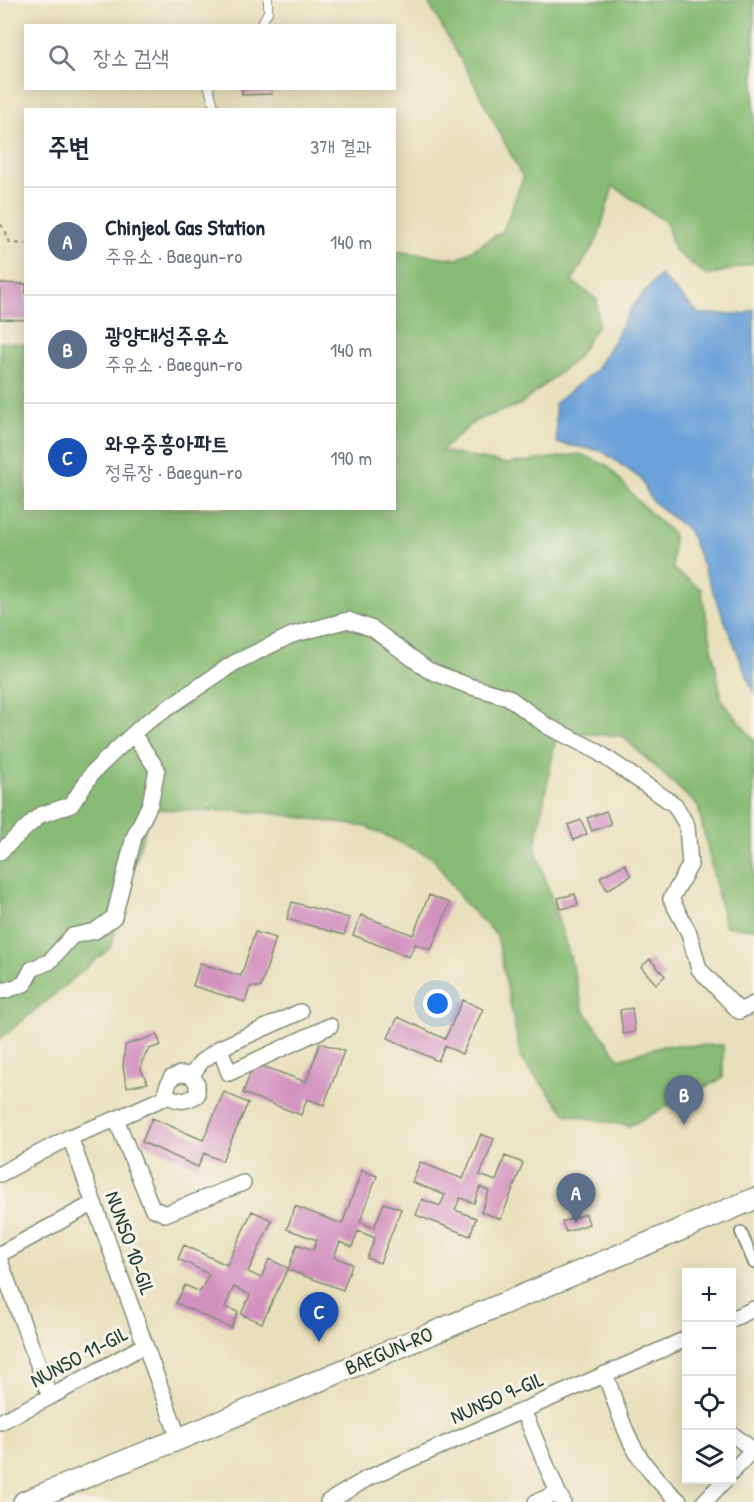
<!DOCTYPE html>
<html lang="ko">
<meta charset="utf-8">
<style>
:root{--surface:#fff;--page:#f6f6f7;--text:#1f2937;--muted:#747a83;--line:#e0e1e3;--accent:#ea580c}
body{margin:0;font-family:"Patrick Hand","Poor Story",sans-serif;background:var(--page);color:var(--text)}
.controls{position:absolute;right:18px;bottom:18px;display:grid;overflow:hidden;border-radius:0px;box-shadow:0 3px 15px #0003}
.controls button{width:54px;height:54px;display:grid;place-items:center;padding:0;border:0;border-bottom:2px solid var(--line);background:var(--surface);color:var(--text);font:30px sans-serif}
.you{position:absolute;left:438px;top:1004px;width:21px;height:21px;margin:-15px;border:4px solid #fff;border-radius:50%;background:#1a73e8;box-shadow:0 0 0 9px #1a73e833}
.badge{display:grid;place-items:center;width:39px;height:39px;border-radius:50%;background:var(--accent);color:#fff;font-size:20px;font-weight:700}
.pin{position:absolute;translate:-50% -50px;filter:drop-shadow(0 2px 3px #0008)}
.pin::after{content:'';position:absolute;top:32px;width:21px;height:18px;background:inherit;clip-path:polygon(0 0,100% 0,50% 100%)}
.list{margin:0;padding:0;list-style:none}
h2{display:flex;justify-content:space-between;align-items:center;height:78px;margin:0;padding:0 24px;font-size:26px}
h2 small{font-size:20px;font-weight:400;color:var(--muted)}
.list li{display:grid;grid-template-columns:39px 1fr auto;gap:18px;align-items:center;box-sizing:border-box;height:108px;padding:0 24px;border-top:2px solid var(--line)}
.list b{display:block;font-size:22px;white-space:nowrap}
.list p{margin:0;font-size:20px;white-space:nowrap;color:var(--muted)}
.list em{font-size:20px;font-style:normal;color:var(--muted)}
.icon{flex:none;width:33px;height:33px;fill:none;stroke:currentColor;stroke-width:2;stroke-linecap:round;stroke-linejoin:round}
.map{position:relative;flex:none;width:754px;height:1502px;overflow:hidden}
.search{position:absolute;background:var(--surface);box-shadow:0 3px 15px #0003;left:24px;top:24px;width:372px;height:66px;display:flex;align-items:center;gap:15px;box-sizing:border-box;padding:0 21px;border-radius:0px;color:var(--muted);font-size:22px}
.panel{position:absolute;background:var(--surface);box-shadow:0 3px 15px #0003;left:24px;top:108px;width:372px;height:402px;border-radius:0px}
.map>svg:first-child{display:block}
</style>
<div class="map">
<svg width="754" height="1502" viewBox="0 0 754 1502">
<rect width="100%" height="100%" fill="#f7f3e8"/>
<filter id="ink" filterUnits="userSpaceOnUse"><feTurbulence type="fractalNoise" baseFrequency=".0167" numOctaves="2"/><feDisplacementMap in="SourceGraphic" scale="12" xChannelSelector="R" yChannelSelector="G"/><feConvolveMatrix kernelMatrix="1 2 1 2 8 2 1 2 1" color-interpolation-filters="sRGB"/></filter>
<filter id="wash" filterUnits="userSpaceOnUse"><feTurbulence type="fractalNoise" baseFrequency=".008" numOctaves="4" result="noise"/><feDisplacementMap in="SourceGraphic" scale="24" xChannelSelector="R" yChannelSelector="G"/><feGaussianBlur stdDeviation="1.35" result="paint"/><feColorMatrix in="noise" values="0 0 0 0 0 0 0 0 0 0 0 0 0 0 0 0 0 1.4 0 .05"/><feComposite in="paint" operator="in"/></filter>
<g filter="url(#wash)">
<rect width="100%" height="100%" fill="#e8e0bc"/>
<path fill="#88bb74" stroke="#547c54" stroke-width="1.5" d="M427,0H754V263L707,276L674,250L667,223L613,186L598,238L572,281L597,300L598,325L576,359L521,404L475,421L441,451L507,464L581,454L608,466L639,502L673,534V569L701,589L722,701L754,740V929L725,926L698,806L622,736L557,732L535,847L570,957L583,1009L619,1059L663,1046L723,1045V1078L629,1126L566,1114L521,1059L497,935L465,904L433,858L367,827L263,812L151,809L110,948L0,1039V342L25,344L26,508H394L395,251L458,259L503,231L523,178L472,80Z"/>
<path fill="#6ba1d8" stroke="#456f86" stroke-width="1.5" d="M660,275L699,314H744L754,309V694L689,531L652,501L641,479L602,451L557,443L555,403L596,370L614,340L632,307Z"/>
<g id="blocks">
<path fill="#d291bf" d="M242,88H271L272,94L242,95Z
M0,283L26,284V320L0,319Z
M606,811L611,824L592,831L587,818Z
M581,820L587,834L574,840L568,825Z
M625,864L631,876L607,890L600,877Z
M575,894L578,905L561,909L558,898Z
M429,895L450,903L431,950L415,944L409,957L353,935L361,915L413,935Z
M292,902L349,918L344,935L287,919Z
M255,932L276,938L261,987H250L245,1002L193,986L200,963L241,976Z
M650,959L665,976L656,984L641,967Z
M463,1000L483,1009L462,1054L445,1046L438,1061L388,1038L398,1017L445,1039Z
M632,1008L635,1032L623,1034L620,1010Z
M157,1035L161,1045L149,1049L142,1061L141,1070L148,1083L127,1087L123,1068L125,1045Z
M320,1043L344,1051L324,1105L307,1099L301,1115L243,1093L254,1063L306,1082Z
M224,1092L248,1103L222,1161L204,1153L198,1167L142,1142L152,1118L203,1140Z
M481,1134L494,1139L480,1175L496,1181L505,1156L523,1163L501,1219L481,1212L489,1191L480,1187L474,1203L460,1198L455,1210L476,1218L470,1236L416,1215L422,1199L440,1206L445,1195L412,1182L420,1162L463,1179Z
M362,1170L377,1176L360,1222L374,1228L384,1203L401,1209L380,1263L367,1258L375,1238L358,1231L352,1247L340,1242L334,1257L352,1264L343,1290L288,1270L297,1244L313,1250L317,1240L287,1229L295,1206L342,1224Z
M252,1211L272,1220L248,1272L261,1278L269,1259L288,1268L262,1323L241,1314L250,1295L234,1287L225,1307L238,1312L231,1328L176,1303L185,1285L200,1292L209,1274L178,1259L184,1245L227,1265Z
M586,1214L589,1224L566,1232L562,1222Z"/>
</g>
</g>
<g filter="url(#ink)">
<use href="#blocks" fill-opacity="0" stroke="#848e78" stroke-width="1.5"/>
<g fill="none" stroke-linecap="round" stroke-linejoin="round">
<g stroke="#848e78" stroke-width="10">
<path id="service" d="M260,26L268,12V0
M209,88L215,110"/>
</g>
<g stroke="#848e78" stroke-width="14">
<path id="pedestrian" d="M741,1232L754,1263"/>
</g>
<g stroke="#848e78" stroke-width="18">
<path id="minor" d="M0,852L40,815L71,805L93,772L133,734
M0,991L7,990L24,984L32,969L49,962L72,936L95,931L114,917L134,837L150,804L157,769L133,734L144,724L234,663L292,635L348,620L373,629L428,670L469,686L508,697L547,726L595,750L675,805L687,826L690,865L671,899L689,933L699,969L739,1011L754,1004
M220,1048L229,1073L330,1026
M192,1075L201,1062L220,1048L300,1012
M116,1119L152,1208L165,1214L243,1183
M70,1137L179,1439
M0,1174L70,1137L116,1119L168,1096C180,1102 186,1102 197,1095V1084L192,1075L180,1074L171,1078L166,1090L168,1096
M0,1254L94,1203
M0,1261L50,1397
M732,1319L754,1309
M605,1374C614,1397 621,1423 632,1444C644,1467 661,1485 680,1502
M523,1410L558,1493L563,1502
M0,1422L50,1397L145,1345
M732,1434L753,1450
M732,1472L754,1448
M328,1502L368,1478L686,1339
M536,1502L558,1493
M704,1502L725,1480"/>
</g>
<g stroke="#848e78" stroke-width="24">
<path id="secondary" d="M24,1502L179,1439L754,1199"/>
</g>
<path stroke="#848e78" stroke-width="2" stroke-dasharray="4.5 4.5" stroke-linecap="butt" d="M0,224L5,230L10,243L26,244"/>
<use href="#service" stroke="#fff" stroke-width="8"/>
<use href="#pedestrian" stroke="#fff" stroke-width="10"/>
<use href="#minor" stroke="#fff" stroke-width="15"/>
<use href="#secondary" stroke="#fff" stroke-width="21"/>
</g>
</g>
<g text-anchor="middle" stroke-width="6" stroke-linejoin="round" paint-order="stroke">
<g font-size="21" fill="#1f3d34" stroke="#f7f3e8">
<text transform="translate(130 1243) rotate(70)" y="7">NUNSO 10-GIL</text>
<text transform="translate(389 1351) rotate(-23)" y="7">BAEGUN-RO</text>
<text transform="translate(79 1357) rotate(-28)" y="7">NUNSO 11-GIL</text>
<text transform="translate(497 1398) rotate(-24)" y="7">NUNSO 9-GIL</text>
</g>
</g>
</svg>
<div class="controls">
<button>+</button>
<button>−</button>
<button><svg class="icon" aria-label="locate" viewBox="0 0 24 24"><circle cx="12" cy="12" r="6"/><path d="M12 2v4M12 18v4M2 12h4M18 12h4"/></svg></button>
<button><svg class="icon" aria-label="layers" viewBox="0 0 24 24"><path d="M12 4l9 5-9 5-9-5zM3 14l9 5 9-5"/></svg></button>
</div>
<div class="you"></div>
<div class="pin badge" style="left:576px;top:1223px;background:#5c6f8a">A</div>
<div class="pin badge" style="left:684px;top:1125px;background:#5c6f8a">B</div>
<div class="pin badge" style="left:319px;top:1342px;background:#1a4fb4">C</div>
<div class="search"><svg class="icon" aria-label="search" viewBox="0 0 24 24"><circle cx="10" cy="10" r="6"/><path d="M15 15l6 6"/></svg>장소 검색</div>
<section class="panel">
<h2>주변<small>3개 결과</small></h2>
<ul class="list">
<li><span class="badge" style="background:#5c6f8a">A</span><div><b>Chinjeol Gas Station</b><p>주유소 · Baegun-ro</p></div><em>140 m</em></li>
<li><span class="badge" style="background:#5c6f8a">B</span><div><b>광양대성주유소</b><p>주유소 · Baegun-ro</p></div><em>140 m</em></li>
<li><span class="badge" style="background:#1a4fb4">C</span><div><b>와우중흥아파트</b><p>정류장 · Baegun-ro</p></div><em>190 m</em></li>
</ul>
</section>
</div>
